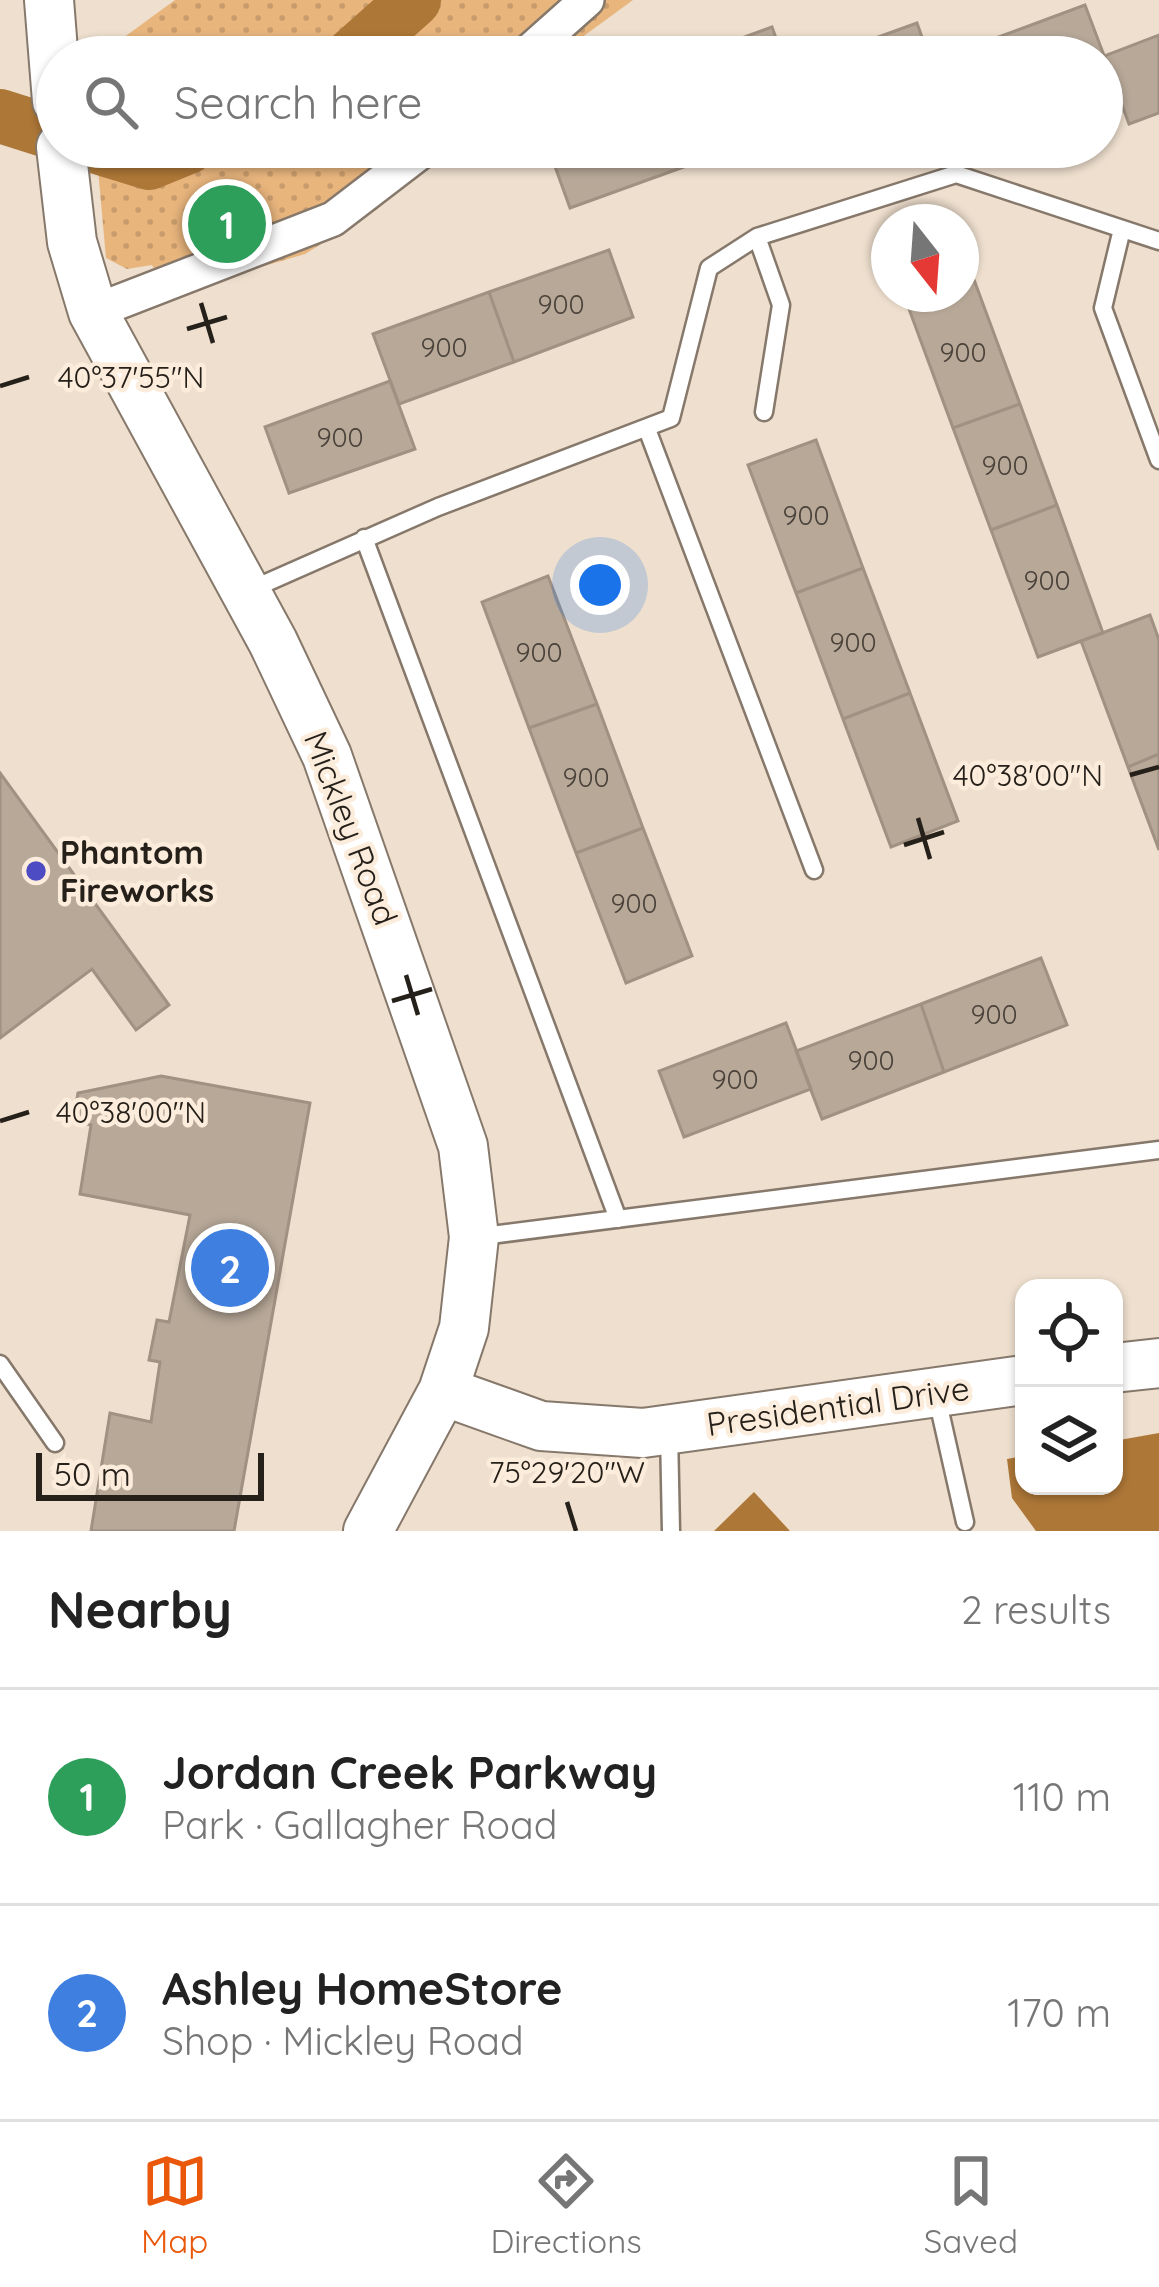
<!DOCTYPE html>
<meta charset="utf-8">
<style>
:root{--surface:#fff;--page:#f2f2f2;--text:#222;--muted:#767676;--line:#e0e0e0;--accent:#ea580c}
body{margin:0;font-family:Quicksand,sans-serif;background:var(--page);color:var(--text)}
.controls{position:absolute;right:36px;bottom:36px;display:grid;overflow:hidden;border-radius:24px;box-shadow:0 3px 9px #0004}
.controls button{width:108px;height:108px;display:grid;place-items:center;padding:0;border:0;border-bottom:3px solid var(--line);background:var(--surface);color:var(--text);font:60px sans-serif}
.compass{position:absolute;left:871px;top:204px;width:108px;height:108px;border-radius:50%;background:var(--surface);box-shadow:0 3px 9px #0004;rotate:163deg}
.scale{position:absolute;left:36px;bottom:30px;width:228px;box-sizing:border-box;padding-left:12px;border:6px solid #26201a;border-top:0;font-size:33px;line-height:42px;white-space:nowrap;color:#26201a;-webkit-text-stroke:9px #fcecdb;paint-order:stroke}
.you{position:absolute;left:600px;top:585px;width:42px;height:42px;margin:-30px;border:9px solid #fff;border-radius:50%;background:#1a73e8;box-shadow:0 0 0 18px #1a73e833}
.badge{display:grid;place-items:center;width:78px;height:78px;border-radius:50%;background:var(--accent);color:#fff;font-size:39px;font-weight:700}
.pin{position:absolute;translate:-50% -50%;border:6px solid #fff;box-shadow:0 3px 12px #0006}
.list{margin:0;padding:0;list-style:none}
h2{display:flex;justify-content:space-between;align-items:center;height:156px;margin:0;padding:0 48px;font-size:51px}
h2 small{font-size:39px;font-weight:400;color:var(--muted)}
.list li{display:grid;grid-template-columns:78px 1fr auto;gap:36px;align-items:center;box-sizing:border-box;height:216px;padding:0 48px;border-top:3px solid var(--line)}
.list b{display:block;font-size:45px;white-space:nowrap}
.list p{margin:0;font-size:39px;white-space:nowrap;color:var(--muted)}
.list em{font-size:39px;font-style:normal;color:var(--muted)}
.icon{flex:none;width:66px;height:66px;fill:none;stroke:currentColor;stroke-width:2;stroke-linecap:round;stroke-linejoin:round}
.map{position:relative;flex:none;width:1159px;height:1531px;overflow:hidden}
.search{position:absolute;background:var(--surface);box-shadow:0 3px 9px #0004;left:36px;right:36px;top:36px;height:132px;display:flex;align-items:center;gap:30px;box-sizing:border-box;padding:0 42px;border-radius:66px;color:var(--muted);font-size:45px}
.sheet{height:588px;background:var(--surface)}
nav{display:flex;justify-content:space-around;align-items:center;box-sizing:border-box;height:168px;border-top:3px solid var(--line);background:var(--surface);font-size:33px;color:var(--muted)}
nav a{display:grid;justify-items:center;gap:6px}
nav .on{color:var(--accent)}
.map>svg:first-child{display:block}
</style>
<div class="map">
<svg width="1159" height="1531" viewBox="0 0 1159 1531">
<defs>
<pattern id="green-dots" width="8" height="8" patternUnits="userSpaceOnUse" patternTransform="scale(3)"><rect width="8" height="8" fill="#e8b57d"/><path d="M2 2h.1M6 6h.1" fill="none" stroke="#c79b6b" stroke-width="1.8" stroke-linecap="round"/></pattern>
</defs>
<rect width="100%" height="100%" fill="#eedfce"/>
<path fill="url(#green-dots)" d="M175,0H633L555,57H97Z
M96,147H450L376,210L305,254L168,294L152,265L127,269L106,258Z"/>
<path fill="#ad7737" d="M1159,1433V1531H1036L1012,1498L1007,1459L1024,1456V1486H1114V1441Z
M754,1492L790,1531H714Z"/>
<g fill="none" stroke-linecap="round" stroke-linejoin="round">
<path stroke="#ad7737" stroke-width="54" d="M350,57L414,0
M0,116L57,134
M97,147L149,163L188,147"/>
</g>
<path fill="#b7a898" stroke="#a09182" stroke-width="3" d="M1085,5L1111,74L1102,77V57H972L969,48Z
M917,23L929,57H823Z
M772,27L783,57H690Z
M1159,35V113L1129,124L1104,56Z
M548,147H682L689,165L570,208Z
M609,250L633,317L514,362L489,292Z
M973,277L1020,404L953,428L906,301L926,294H961V281Z
M489,292L514,362L399,404L373,334Z
M390,381L415,449L289,493L265,427Z
M1020,404L1057,505L991,530L953,428Z
M816,440L863,568L796,593L748,465Z
M1057,505L1103,633L1038,657L991,530Z
M863,568L910,693L843,719L796,593Z
M548,576L597,704L529,728L482,602Z
M1150,615L1159,640V754L1128,767L1081,641Z
M910,693L958,821L891,847L843,719Z
M597,704L643,828L576,853L529,728Z
M1159,754V850L1128,767Z
M0,773L169,1005L136,1030L92,969L0,1038Z
M643,828L692,956L626,983L576,853Z
M1041,958L1067,1025L944,1072L921,1004Z
M921,1004L944,1072L822,1119L796,1051Z
M786,1023L811,1089L684,1137L659,1071Z
M161,1076L310,1103L234,1531H91L110,1413L151,1422L160,1362L149,1360L157,1320L169,1322L190,1215L80,1194L91,1125L73,1121L78,1093Z"/>
<g fill="none" stroke-linecap="round" stroke-linejoin="round">
<g stroke="#86786a" stroke-width="21">
<path id="lane" d="M1122,229L1103,308L1159,460
M757,237L781,305L764,412
M647,429L814,870
M364,538L618,1219
M248,591L438,507L671,418L709,268L757,237L956,174L1159,241
M475,1237L1159,1150
M0,1364L55,1443
M937,1398L965,1522
M669,1431L671,1531"/>
</g>
<g stroke="#86786a" stroke-width="38">
<path id="street" d="M523,57L587,0
M93,312L333,219L427,147"/>
</g>
<g stroke="#86786a" stroke-width="52">
<path id="secondary" d="M49,0L57,101
M61,147L72,242L93,312L273,642L327,756L463,1146L474,1237L464,1328L443,1391L368,1531
M1114,1368L1159,1363
M443,1391L541,1426L643,1433L1024,1380"/>
</g>
<use href="#lane" stroke="#fff" stroke-width="16"/>
<use href="#street" stroke="#fff" stroke-width="33"/>
<use href="#secondary" stroke="#fff" stroke-width="48"/>
</g>
<path fill="none" stroke="#26201a" stroke-width="4.5" d="M201,303L213,343M187,329L227,317M0,386L29,377M1130,775L1159,767M918,818L930,859M904,845L944,832M406,975L418,1015M392,1001L432,989M0,1121L29,1112M567,1502L576,1531"/>
<circle fill="#4e4cc2" stroke="#fcecdb" stroke-width="4.5" cx="36" cy="871" r="12"/>
<g text-anchor="middle" stroke-width="9" stroke-linejoin="round" paint-order="stroke">
<g font-size="27" fill="#4a423a">
<text x="561" y="314">900</text>
<text x="444" y="357">900</text>
<text x="963" y="362">900</text>
<text x="340" y="447">900</text>
<text x="1005" y="475">900</text>
<text x="806" y="525">900</text>
<text x="1047" y="590">900</text>
<text x="853" y="652">900</text>
<text x="539" y="662">900</text>
<text x="586" y="787">900</text>
<text x="634" y="913">900</text>
<text x="994" y="1024">900</text>
<text x="871" y="1070">900</text>
<text x="735" y="1089">900</text>
</g>
<g font-size="33" fill="#26201a" stroke="#fcecdb">
<text transform="translate(351 828) rotate(69)" y="12">Mickley Road</text>
<text transform="translate(838 1406) rotate(-8)" y="12">Presidential Drive</text>
</g>
<g font-size="33" font-weight="bold" fill="#26201a" stroke="#fcecdb" text-anchor="start">
<text x="60" y="864">Phantom<tspan x="60" dy="38">Fireworks</tspan></text>
</g>
</g>
<g font-size="30" text-anchor="middle" fill="#26201a" stroke="#fcecdb" stroke-width="9" stroke-linejoin="round" paint-order="stroke">
<text x="131" y="388">40°37'55"N</text>
<text x="1028" y="786">40°38'00"N</text>
<text x="131" y="1123">40°38'00"N</text>
<text x="567" y="1483">75°29'20"W</text>
</g>
</svg>
<div class="controls">
<button><svg class="icon" aria-label="locate" viewBox="0 0 24 24"><circle cx="12" cy="12" r="6"/><path d="M12 2v4M12 18v4M2 12h4M18 12h4"/></svg></button>
<button><svg class="icon" aria-label="layers" viewBox="0 0 24 24"><path d="M12 4l9 5-9 5-9-5zM3 14l9 5 9-5"/></svg></button>
</div>
<svg class="compass" viewBox="-18 -18 36 36"><path d="M0-13l5 13h-10z" fill="#e53935"/><path d="M0 13l5-13h-10z" fill="#767676"/></svg>
<div class="scale">50 m</div>
<div class="you"></div>
<div class="pin badge" style="left:227px;top:224px;background:#2e9e5b">1</div>
<div class="pin badge" style="left:230px;top:1268px;background:#3f7fe0">2</div>
<div class="search"><svg class="icon" aria-label="search" viewBox="0 0 24 24"><circle cx="10" cy="10" r="6"/><path d="M15 15l6 6"/></svg>Search here</div>
</div>
<section class="sheet">
<h2>Nearby<small>2 results</small></h2>
<ul class="list">
<li><span class="badge" style="background:#2e9e5b">1</span><div><b>Jordan Creek Parkway</b><p>Park · Gallagher Road</p></div><em>110 m</em></li>
<li><span class="badge" style="background:#3f7fe0">2</span><div><b>Ashley HomeStore</b><p>Shop · Mickley Road</p></div><em>170 m</em></li>
</ul>
</section>
<nav>
<a class="on"><svg class="icon" aria-label="map" viewBox="0 0 24 24"><path d="M3 6l6-2 6 2 6-2v14l-6 2-6-2-6 2zM9 4v14M15 6v14"/></svg>Map</a>
<a><svg class="icon" aria-label="directions" viewBox="0 0 24 24"><path d="M12 3l9 9-9 9-9-9zM9 14v-3h6M13 9l2 2-2 2"/></svg>Directions</a>
<a><svg class="icon" aria-label="saved" viewBox="0 0 24 24"><path d="M7 4h10v16l-5-4-5 4z"/></svg>Saved</a>
</nav>
